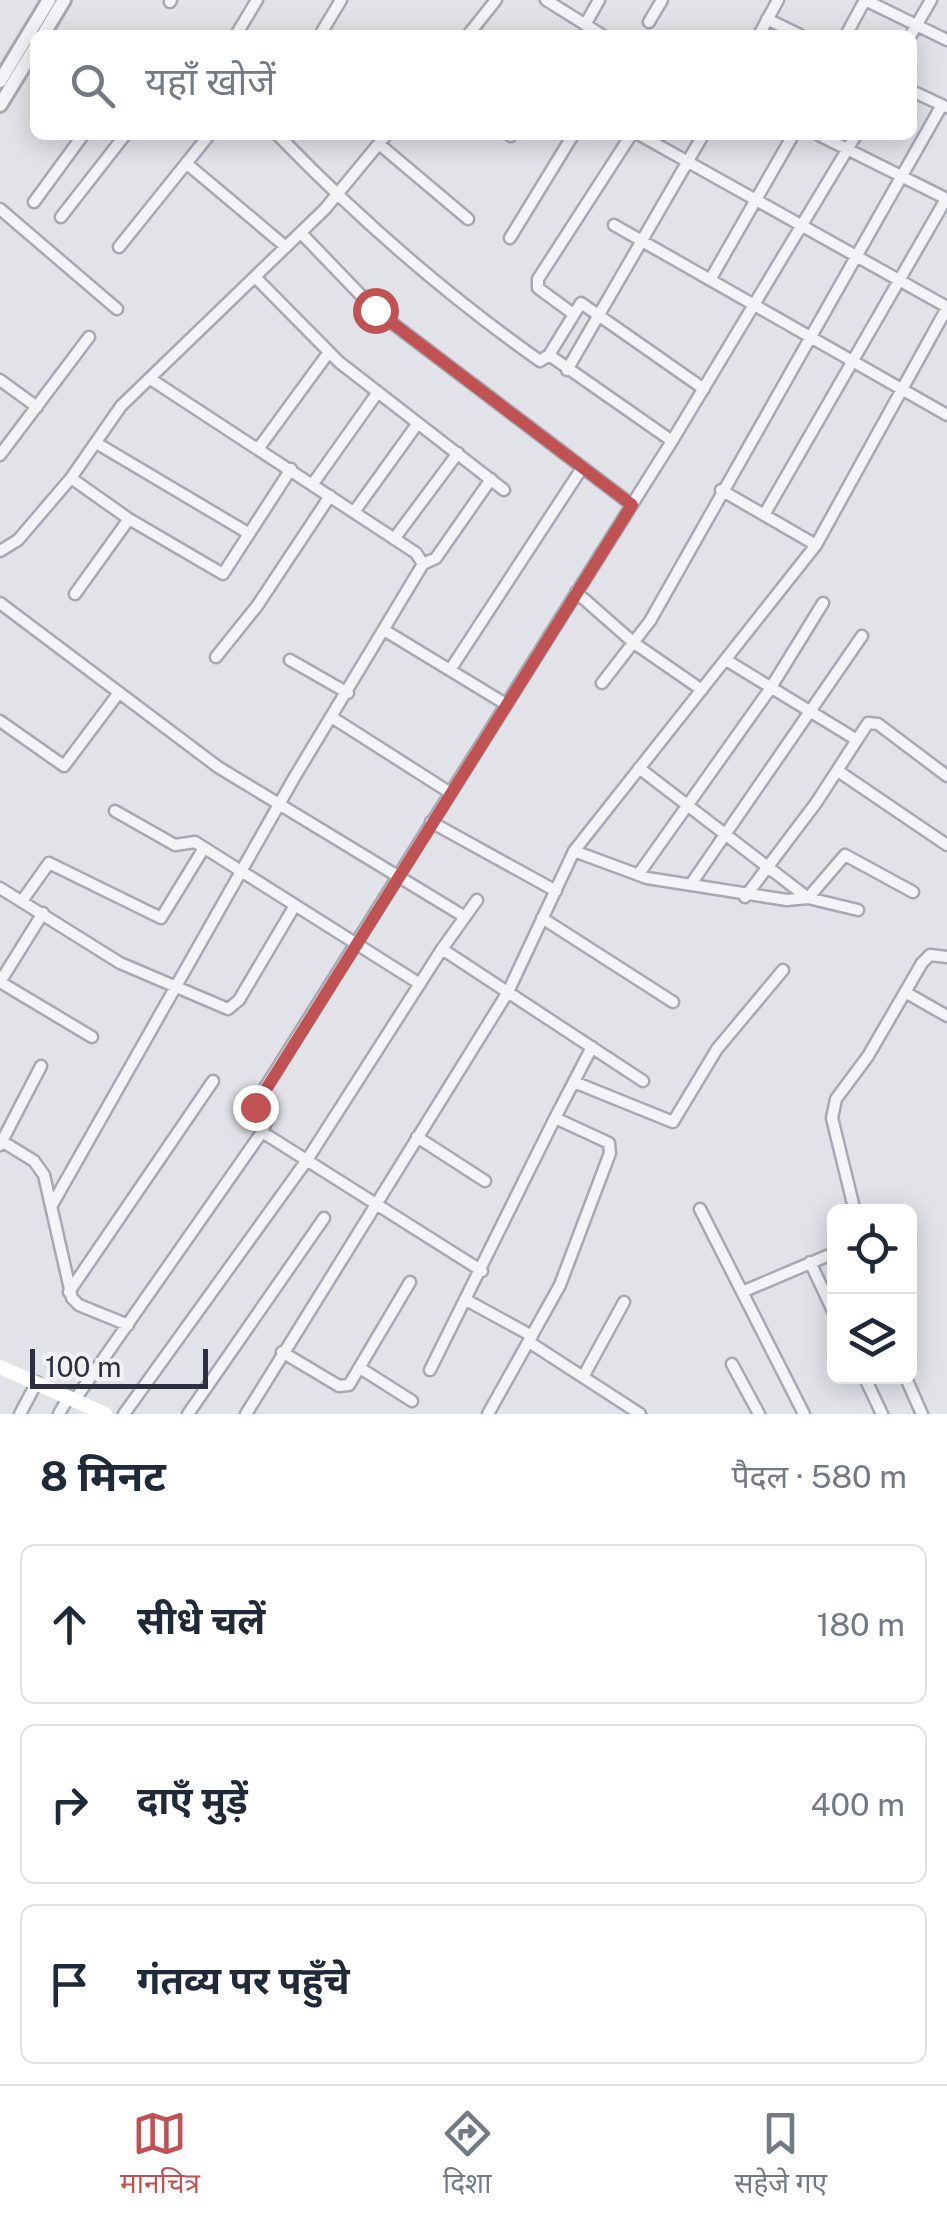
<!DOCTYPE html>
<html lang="hi">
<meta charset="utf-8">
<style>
:root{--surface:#fff;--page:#f2f2f3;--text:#1f2937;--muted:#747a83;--line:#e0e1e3;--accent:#c15254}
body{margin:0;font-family:"Public Sans","Noto Sans Devanagari",sans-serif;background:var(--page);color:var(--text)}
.controls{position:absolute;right:30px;bottom:30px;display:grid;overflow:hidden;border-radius:15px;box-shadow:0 5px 25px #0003}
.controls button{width:90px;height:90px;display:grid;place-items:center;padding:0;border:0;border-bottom:2px solid var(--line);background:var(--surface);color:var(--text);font:50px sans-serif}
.scale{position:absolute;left:30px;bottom:25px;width:178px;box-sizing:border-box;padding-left:10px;border:5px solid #2b2f3e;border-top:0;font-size:28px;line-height:35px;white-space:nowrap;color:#2b2f3e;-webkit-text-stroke:8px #f0f2f6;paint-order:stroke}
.stop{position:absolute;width:30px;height:30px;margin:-22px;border:8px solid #c15254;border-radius:50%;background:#fff}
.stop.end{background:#c15254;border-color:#fff;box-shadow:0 2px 10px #0008}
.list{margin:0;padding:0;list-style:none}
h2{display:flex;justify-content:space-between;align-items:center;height:130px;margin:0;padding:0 40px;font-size:42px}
h2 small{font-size:32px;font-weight:400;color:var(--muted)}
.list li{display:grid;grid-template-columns:65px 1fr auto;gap:30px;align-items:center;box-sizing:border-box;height:160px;margin:0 20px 20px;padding:0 20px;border:2px solid var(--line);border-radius:15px}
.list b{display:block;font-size:38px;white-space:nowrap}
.list em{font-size:32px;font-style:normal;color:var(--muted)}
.icon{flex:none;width:55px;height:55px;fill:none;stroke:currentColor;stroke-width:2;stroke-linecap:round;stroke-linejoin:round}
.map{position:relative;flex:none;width:947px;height:1414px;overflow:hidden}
.search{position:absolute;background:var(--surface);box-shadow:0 5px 25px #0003;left:30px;right:30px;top:30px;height:110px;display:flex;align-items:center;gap:25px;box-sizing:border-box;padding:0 35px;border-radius:15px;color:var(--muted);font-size:38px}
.sheet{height:670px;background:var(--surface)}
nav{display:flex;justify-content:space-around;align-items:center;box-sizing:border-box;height:140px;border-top:2px solid var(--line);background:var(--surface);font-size:28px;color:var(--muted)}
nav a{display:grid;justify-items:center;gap:5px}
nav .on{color:var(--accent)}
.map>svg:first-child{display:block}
</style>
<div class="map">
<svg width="947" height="1414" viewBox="0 0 947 1414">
<rect width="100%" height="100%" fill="#e1e3e8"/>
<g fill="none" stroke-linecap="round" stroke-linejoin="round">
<g stroke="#a7a9b2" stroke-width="15">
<path id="minor" d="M546,0L602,35
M865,0L947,40
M170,2L171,0
M767,19L800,35
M649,22L662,0
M585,25L599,0
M236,35L257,0
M320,35L341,0
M468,35L496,0
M759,35L778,0
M846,35L865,0
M911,35L931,0
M912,91L946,107
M278,135C359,219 445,294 540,361L549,355L672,441
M640,135L947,307
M819,135L947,199
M511,136V135
M379,144L468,219
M186,163L286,247
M34,202L83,135
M0,209L117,309
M61,217L125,135
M614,225L947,415
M301,233L375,310L632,505
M510,238L573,135
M119,247L209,135
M255,277L339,362L504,490
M710,280L793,135
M572,313L538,288V279L631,135
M549,355L581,303L704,389
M567,370L703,135
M0,380L37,407
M98,444L248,533
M258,449L329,352
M0,455L89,337
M71,478L129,519L75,594
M312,485L378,392
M721,490L816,545
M354,512L418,423
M764,515L946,199
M129,519L223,574L291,469
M394,539L458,453
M0,551L18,540L71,478L121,406L325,209L386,135
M423,564L436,558L491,479
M576,592L634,643L702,690
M0,603L218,767L465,917
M384,630L504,703
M216,657L257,606L330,496
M290,660L348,693
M726,660L857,740
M450,670L582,468
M602,683L650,621L942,105
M333,718L449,792
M0,721L64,766L118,694
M639,768L808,898L858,910
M838,771L947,845
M115,811L175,845L195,842L420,984
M431,822L556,891
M574,851L647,878L787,900L808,898L845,855L913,892
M638,875L770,689L823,603
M691,884L862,636
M0,888L120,963L228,1009L239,1000L294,907
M745,897L816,803L868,723L878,724L947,776
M22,901L49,863L161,918L204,848
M542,918L673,1002
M442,949L477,900
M0,982L92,1037
M0,982L43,913
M905,992L947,1016
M574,1082L673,1122L717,1049L783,970
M555,1118L592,1047
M262,1132L267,1120L255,1107L258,1099L672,441L856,135
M417,1137L485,1181
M0,1140L34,1161L44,1175L72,1298L79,1305L128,1325
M0,1145L41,1066
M52,1205L294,778L423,564L416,553L152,380
M700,1209L804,1414
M855,1212L832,1118L836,1099L868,1056L922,963L930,955L947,957
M810,1262L834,1313
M69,1292L213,1081
M742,1292L834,1253
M468,1301L532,1336
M529,1342L640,1414
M282,1352L339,1386L349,1385L410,1282
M732,1364L759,1414
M360,1368L412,1401
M430,1370L555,1118L609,1143L610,1153L560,1285L488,1414
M864,1376L882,1414
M905,1376L922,1414
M583,1377L624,1302
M76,1398L262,1132L482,1271
M20,1414L37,1382
M59,1414L69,1396
M124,1414L307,1160L442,949L643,1081
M188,1414L324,1218
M246,1414L508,992L574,851L816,545L947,308"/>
</g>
<g stroke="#a7a9b2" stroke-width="18">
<path id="tertiary" d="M43,35L64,0
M0,81L49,0
M0,105L35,48"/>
</g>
<use href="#minor" stroke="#f3f4f7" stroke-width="10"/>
<use href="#tertiary" stroke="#f3f4f7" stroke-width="12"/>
<path stroke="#fff" stroke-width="14" d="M0,1367L105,1414"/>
</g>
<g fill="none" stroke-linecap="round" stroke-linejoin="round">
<path stroke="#c15254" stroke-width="12" d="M255,1107L632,505L375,310"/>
</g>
</svg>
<div class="controls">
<button><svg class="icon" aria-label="locate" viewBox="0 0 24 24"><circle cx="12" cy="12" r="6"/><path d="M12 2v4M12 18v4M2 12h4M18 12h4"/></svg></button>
<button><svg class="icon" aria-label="layers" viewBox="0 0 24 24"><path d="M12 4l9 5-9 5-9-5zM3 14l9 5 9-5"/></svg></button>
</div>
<div class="scale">100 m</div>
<div class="stop" style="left:375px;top:310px"></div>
<div class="stop end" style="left:255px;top:1107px"></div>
<div class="search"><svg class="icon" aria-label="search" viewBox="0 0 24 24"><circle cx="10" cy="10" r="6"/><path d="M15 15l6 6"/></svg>यहाँ खोजें</div>
</div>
<section class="sheet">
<h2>8 मिनट<small>पैदल · 580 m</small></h2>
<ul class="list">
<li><svg class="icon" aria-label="ahead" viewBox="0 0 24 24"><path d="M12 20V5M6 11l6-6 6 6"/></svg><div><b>सीधे चलें</b></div><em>180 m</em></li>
<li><svg class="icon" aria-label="right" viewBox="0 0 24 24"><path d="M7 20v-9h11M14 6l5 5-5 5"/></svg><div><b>दाएँ मुड़ें</b></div><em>400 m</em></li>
<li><svg class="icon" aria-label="arrive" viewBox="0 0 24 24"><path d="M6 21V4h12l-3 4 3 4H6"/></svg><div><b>गंतव्य पर पहुँचे</b></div></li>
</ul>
</section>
<nav>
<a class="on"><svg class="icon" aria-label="map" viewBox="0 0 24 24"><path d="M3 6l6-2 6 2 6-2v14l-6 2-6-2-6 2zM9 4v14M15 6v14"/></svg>मानचित्र</a>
<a><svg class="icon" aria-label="directions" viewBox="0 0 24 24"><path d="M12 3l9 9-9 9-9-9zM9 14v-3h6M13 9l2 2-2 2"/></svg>दिशा</a>
<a><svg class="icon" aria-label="saved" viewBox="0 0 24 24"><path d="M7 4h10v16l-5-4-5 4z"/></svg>सहेजे गए</a>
</nav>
